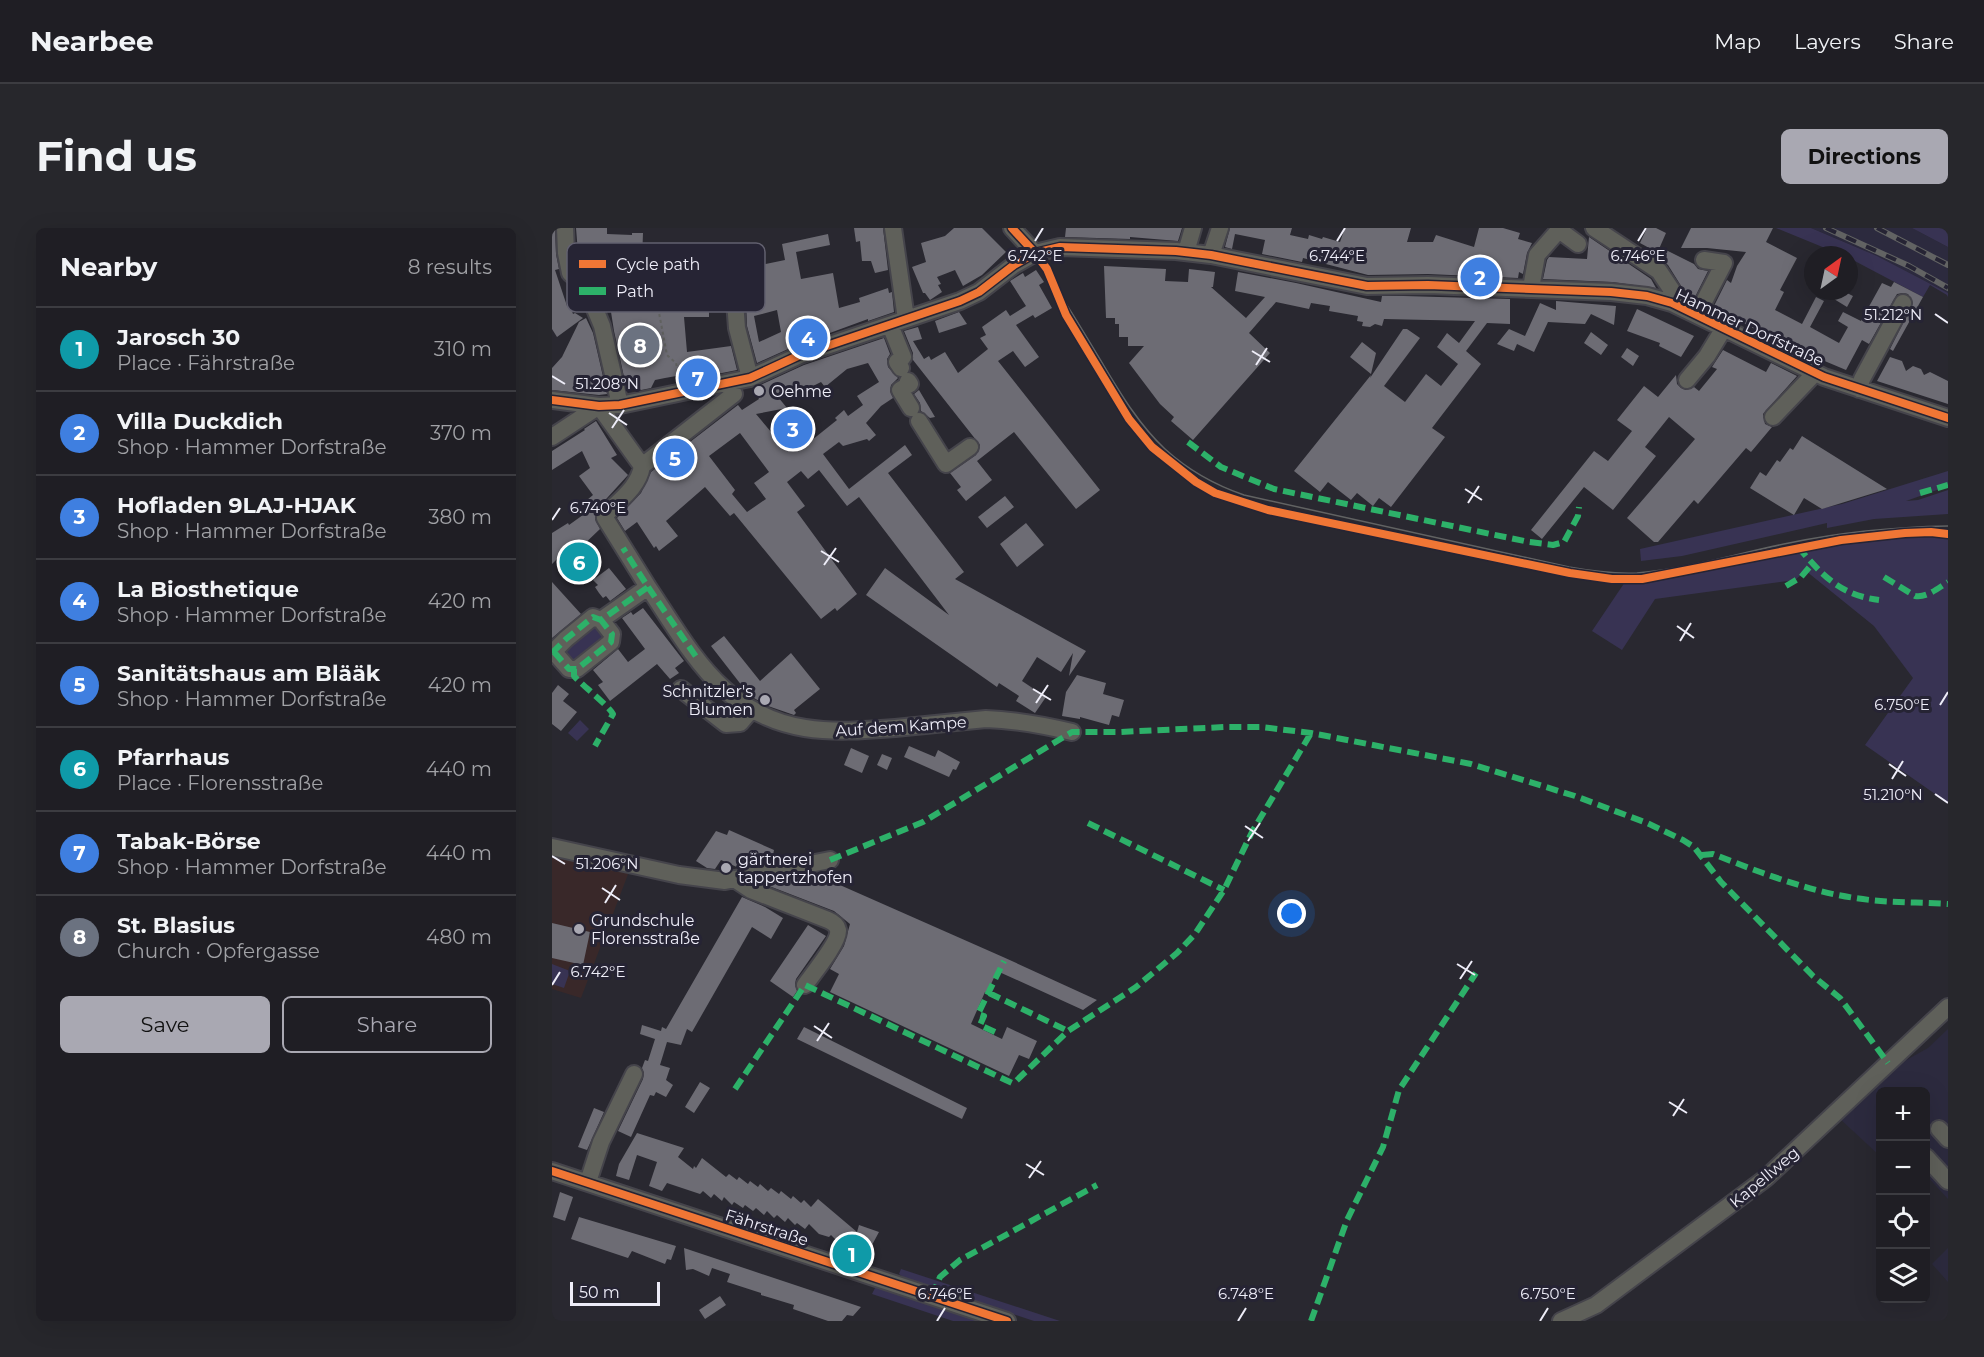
<!DOCTYPE html>
<meta charset="utf-8">
<style>
:root{--surface:#1f1e24;--page:#27272c;--text:#f1f3f6;--muted:#a1a2a6;--line:#3c3c41;--accent:#a9a8b2}
body{margin:0;font-family:Montserrat,sans-serif;background:var(--page);color:var(--text)}
.controls{position:absolute;right:18px;bottom:18px;display:grid;overflow:hidden;border-radius:9px;box-shadow:0 6px 24px #0002}
.controls button{width:54px;height:54px;display:grid;place-items:center;padding:0;border:0;border-bottom:2px solid var(--line);background:var(--surface);color:var(--text);font:30px sans-serif}
.compass{position:absolute;left:1252px;top:18px;width:54px;height:54px;border-radius:50%;background:var(--surface);box-shadow:0 6px 24px #0002;rotate:33deg}
.scale{position:absolute;left:18px;bottom:15px;width:90px;box-sizing:border-box;padding-left:6px;border:3px solid #eeedf8;border-top:0;font-size:16px;line-height:21px;white-space:nowrap;color:#eeedf8;-webkit-text-stroke:4px #262434;paint-order:stroke}
.you{position:absolute;left:740px;top:686px;width:21px;height:21px;margin:-15px;border:4px solid #fff;border-radius:50%;background:#1a73e8;box-shadow:0 0 0 9px #1a73e833}
.badge{display:grid;place-items:center;width:39px;height:39px;border-radius:50%;background:var(--accent);color:#fff;font-size:20px;font-weight:700}
.pin{position:absolute;translate:-50% -50%;border:3px solid #fff;box-shadow:0 2px 6px #0006}
.list{margin:0;padding:0;list-style:none}
h2{display:flex;justify-content:space-between;align-items:center;height:78px;margin:0;padding:0 24px;font-size:26px}
h2 small{font-size:20px;font-weight:400;color:var(--muted)}
.list li{display:grid;grid-template-columns:39px 1fr auto;gap:18px;align-items:center;box-sizing:border-box;height:84px;padding:0 24px;border-top:2px solid var(--line)}
.list b{display:block;font-size:22px;white-space:nowrap}
.list p{margin:0;font-size:20px;white-space:nowrap;color:var(--muted)}
.list em{font-size:20px;font-style:normal;color:var(--muted)}
.actions{display:flex;gap:12px;padding:18px 24px}
.actions a{flex:1;padding:14px 0;border:2px solid var(--accent);border-radius:9px;text-align:center;font-size:21px;color:var(--accent)}
.actions .main{background:var(--accent);color:#111}
.icon{flex:none;width:33px;height:33px;fill:none;stroke:currentColor;stroke-width:2;stroke-linecap:round;stroke-linejoin:round}
.map{position:relative;flex:none;width:1396px;height:1093px;overflow:hidden;border-radius:9px}
header{display:flex;align-items:center;gap:36px;box-sizing:border-box;height:84px;padding:0 30px;background:var(--surface);border-bottom:2px solid var(--line)}
header strong{font-size:28px}
nav{display:flex;gap:33px;margin-inline-start:auto;font-size:21px}
.intro{display:flex;align-items:center;justify-content:space-between;box-sizing:border-box;height:144px;padding:0 36px}
h1{margin:0;font-size:42px}
.button{padding:15px 27px;border-radius:9px;background:var(--accent);color:#111;font-size:21px;font-weight:700}
main{display:flex;gap:36px;padding:0 36px}
aside{flex:1;background:var(--surface);border-radius:9px;box-shadow:0 6px 24px #0002}
.map>svg:first-child{display:block}
</style>
<header>
<strong>Nearbee</strong>
<nav><a>Map</a><a>Layers</a><a>Share</a></nav>
</header>
<div class="intro"><h1>Find us</h1><a class="button">Directions</a></div>
<main>
<aside>
<h2>Nearby<small>8 results</small></h2>
<ul class="list">
<li><span class="badge" style="background:#0f9aa8">1</span><div><b>Jarosch 30</b><p>Place · Fährstraße</p></div><em>310 m</em></li>
<li><span class="badge" style="background:#3f7fe0">2</span><div><b>Villa Duckdich</b><p>Shop · Hammer Dorfstraße</p></div><em>370 m</em></li>
<li><span class="badge" style="background:#3f7fe0">3</span><div><b>Hofladen 9LAJ-HJAK</b><p>Shop · Hammer Dorfstraße</p></div><em>380 m</em></li>
<li><span class="badge" style="background:#3f7fe0">4</span><div><b>La Biosthetique</b><p>Shop · Hammer Dorfstraße</p></div><em>420 m</em></li>
<li><span class="badge" style="background:#3f7fe0">5</span><div><b>Sanitätshaus am Blääk</b><p>Shop · Hammer Dorfstraße</p></div><em>420 m</em></li>
<li><span class="badge" style="background:#0f9aa8">6</span><div><b>Pfarrhaus</b><p>Place · Florensstraße</p></div><em>440 m</em></li>
<li><span class="badge" style="background:#3f7fe0">7</span><div><b>Tabak-Börse</b><p>Shop · Hammer Dorfstraße</p></div><em>440 m</em></li>
<li><span class="badge" style="background:#6b7280">8</span><div><b>St. Blasius</b><p>Church · Opfergasse</p></div><em>480 m</em></li>
</ul>
<div class="actions"><a class="main">Save</a><a>Share</a></div>
</aside>
<div class="map">
<svg width="1396" height="1093" viewBox="0 0 1396 1093">
<rect width="100%" height="100%" fill="#292830"/>
<path fill="#2c2a3e" d="M1259,0H1360L1396,19V65L1325,28Z
M1396,801V971L1374,947V864H1328V928L1287,890L1340,840L1376,820Z
M1396,1020V1054L1380,1036Z"/>
<path fill="#392829" d="M0,624L78,641L29,770L0,761Z"/>
<path fill="#383353" d="M1224,0H1259L1325,28L1396,65V69L1395,67L1378,57L1371,69L1297,30V27H1290Z
M1360,0H1396V19Z
M1396,243V258L1354,273L1366,272L1396,262V286L1322,291L1275,300V295L1130,328L1089,333L1088,321L1290,276Z
M1365,305L1396,307V575L1313,517L1361,450L1322,398L1254,343L1243,352L1103,371L1070,422L1040,403L1073,354C1131,347 1188,331 1246,320C1285,313 1325,307 1365,305Z
M46,398L55,409L23,435L13,425V422L37,399Z
M28,492L37,501L25,513L16,505Z
M0,736L18,743L12,760L0,756Z
M349,1041L508,1093H482L351,1049L347,1046Z
M325,1056L431,1093H401L320,1066Z"/>
<path fill="#6d6c74" fill-rule="evenodd" d="M0,0H3L4,26L7,41L3,42L15,78L18,77L21,86L23,85L31,90L5,109L0,101Z
M24,0H55V6L80,7V5H91L90,33H79V30H50L51,33L27,37Z
M302,0H331L336,42L323,45L319,33H310L308,13L304,14Z
M402,0H430L454,24L430,47L411,58L403,42L385,49L389,56L386,57L390,64L378,72L373,65H371L360,39L374,34L369,15L393,8Z
M514,0H630L626,13L578,9V11L513,9Z
M678,0H740L738,7L756,11L757,7L770,11L771,9L788,14L793,0H859L855,14H881L884,7L922,19L927,0H951L968,5L966,11L980,15L975,25L971,46L967,44L966,50L876,46L816,47L751,30L750,34L710,26L713,12L683,6L680,21L673,19Z
M1095,0H1104L1114,5L1107,21H1099L1088,15Z
M1139,0H1221L1214,14L1245,30L1228,62L1232,64L1223,82L1250,96L1264,69L1272,73L1258,99L1287,115L1296,99L1286,93L1291,84L1309,93L1330,55L1339,59L1342,54L1371,69L1341,123L1338,121L1361,75L1356,66L1351,65L1345,66L1317,116L1310,112L1294,142L1237,118L1161,80L1175,52L1179,55L1185,38L1194,24L1155,20H1129Z
M276,6L278,17L244,24L249,51L281,45L287,80L308,74L307,70L336,60L337,65L340,64L342,84L316,93V91L245,117L205,135L195,98L194,73V57L197,58L196,54L207,51L204,38L233,32L230,16ZM225,82L229,104L207,114L202,88Z
M1037,9L1099,51L1104,60L1060,54L991,51L995,32L997,29L1035,31Z
M134,20L159,23L171,30L174,39L160,44L174,49L173,63L157,56V89H132L135,124L179,118L185,142L130,153V147L113,150L103,152L99,160L89,162L82,156L74,158L62,103L59,84H61L60,76L102,67L99,44L120,42L125,76H142V54L132,48Z
M1114,22L1142,36L1146,41L1156,43L1142,71L1134,67L1136,64L1131,61L1116,37L1109,31Z
M552,38L614,41L613,53L636,54L637,41L663,44L661,59H659L694,90L713,69L683,63L686,44L744,55L829,74L830,68H852L958,71V96L935,95L914,123L929,136L880,200L893,209L839,279L827,270L821,278L805,265L799,272L776,254L768,264L742,243L819,147L818,150L851,101H855L868,110L832,158L853,174L874,146L889,158L906,136L885,119L895,105L907,115L923,93L832,91L830,98L823,96L818,99L810,98L811,94L805,93L806,88L777,83L778,78L759,75L757,81L724,74L697,105L718,125L641,212L619,193L622,189L608,176L577,135L592,118H576V109H567V96H563V90H554Z
M484,42L492,54L487,57L500,80L483,90L481,87L464,97L487,129L473,139L461,123L446,133L548,262L524,281L462,204L425,233L440,252L414,273L405,262L409,259L398,245L424,227L428,217L361,132V125L352,103L366,99L370,111L361,113L372,131L377,128L379,132L393,124L406,145L436,121L428,110L434,107L430,99L454,82L458,88L474,78L458,53L471,45L473,49Z
M1269,63H1291L1301,68L1295,79Z
M1004,73L1064,78L1062,97L1039,86L1033,96L996,94L982,124L965,116L962,123L945,116L957,101L973,108L988,75L1004,82Z
M1085,81L1142,108L1129,129L1107,118L1108,115L1075,103Z
M407,84L415,96L387,105L383,93Z
M34,90L41,105L55,166L47,167L0,162V140L10,129L27,94Z
M1039,104L1056,117L1049,127L1032,115Z
M332,110L338,126L335,131L336,139L346,150L339,157L338,163L341,170L329,178L314,195L324,207L317,213L315,211L291,218L287,214L271,226L297,261L353,217L360,227L336,245L412,344L403,351L534,423L517,448L521,425L509,444L485,429L470,453L494,469L483,485L464,473L467,468L447,455L445,459L314,367L333,340L397,387L307,269L295,278L267,242L256,251L249,243L235,254L253,278L245,284L305,366L285,383L283,380L269,391L182,285L178,288L153,259L114,293L126,308L107,323L104,318L102,320L85,294L73,303L65,290L89,265L99,244L186,177L190,182L207,171L202,160L252,137ZM316,135L327,154L305,168L311,177L296,188L292,182L283,190L285,192L260,212L241,188L220,205L204,186L235,180L226,169L244,161L247,165L269,154L273,159L295,141ZM188,205L217,244L202,255L214,271L195,284L180,266L183,262L157,228Z
M810,114L824,125L819,146L798,129Z
M1075,120L1087,128L1081,138L1069,129Z
M1171,122L1214,144L1219,135L1245,148L1211,186L1213,196L1220,199L1199,224L1194,220L1146,276L1142,272L1106,314H1102L1075,290L1143,211L1117,189L1093,219L1104,228L1061,282L1032,259L990,311L979,302L1042,223L1056,233L1080,203L1065,192L1092,158L1106,169L1124,147L1125,156L1129,160L1134,162L1142,159L1147,163L1165,141L1160,139Z
M1338,129L1350,133L1354,143L1361,138L1369,141L1372,147L1378,144L1396,153V176L1325,153Z
M367,162L383,189L378,190L369,183L368,175L362,166Z
M44,193L65,227L59,230L76,247L45,281L43,291L48,301L27,321L40,336L26,348L9,327L0,336V305L16,295L17,297L42,279L35,272L41,267L27,248L38,240L30,223L0,242V223L33,202L32,201Z
M1250,208L1335,261L1270,281L1252,270L1242,287L1198,260L1208,244L1214,248L1225,232L1228,234L1238,220L1241,222Z
M453,268L462,279L435,300L426,289Z
M474,295L492,317L465,339L448,316Z
M57,340L74,361L58,373L54,368L51,370L47,365L43,359L46,357L41,352Z
M0,354L29,386L0,410Z
M91,380L132,433L123,440L127,445L118,451L105,436L58,473L46,457L51,454L41,442L66,421L76,434L93,421L70,390L79,384L81,387Z
M172,408L208,453L239,425L268,461L242,482L244,485L242,487L216,478L202,470L195,462L194,463L159,418Z
M525,447L554,455L551,466L572,472L567,489L560,487L557,497L528,489V491L510,488L514,464Z
M6,457L17,466L11,473L25,484L9,503L0,496V465Z
M357,518L383,529L386,522L408,534L404,542L401,541L397,549L352,529Z
M299,520L317,528L310,545L292,537Z
M330,526L340,530L335,542L325,537Z
M177,602L222,622L220,633L187,640L169,632L163,641L155,640L144,633L164,603L175,607Z
M263,646L451,729L545,772L531,782L445,743L435,765L433,764L419,796L450,811L455,799L485,813L477,831L467,827L457,848L278,764L287,746L278,741L292,718L298,696L282,683L212,656Z
M190,669L213,679L231,690L219,711L200,699L140,804L135,801L129,817L115,814L108,837L118,840L114,852L121,857L114,869L104,864L102,868L98,867L79,909L66,903L91,851L92,845L90,840L93,832L96,833L103,811L88,806L90,797L109,803L110,799L114,801Z
M0,695L38,704L31,737L0,730Z
M256,697L274,708L244,751L243,756L245,763L241,769L218,753Z
M252,799L415,880L410,891L245,811Z
M148,854L158,860L142,885L133,879Z
M42,880L52,884L35,922L26,919Z
M85,905L132,920L126,929L141,941L142,938L144,940L150,930L174,949L177,946L185,952L187,949L196,956L198,953L206,959L208,956L216,963L219,960L227,966L229,963L239,971L241,968L249,975L252,972L259,979L266,971L305,1004L307,997L327,1004L320,1017L313,1020L283,1011L279,1007L277,1009L267,1006L257,996L253,1001L245,995L243,997L236,990L233,994L225,987L222,990L215,983L212,987L204,980L201,983L193,977L191,980L182,974L180,977L172,969L170,973L162,966L159,970L151,963L148,966L115,955L110,963L97,958L105,934L85,927L77,952L64,948L67,936Z
M8,964L21,969L13,993L1,989Z
M27,989L124,1018L119,1032L115,1031L113,1036L80,1023L76,1030L19,1011Z
M132,1020L309,1079L301,1088L295,1087L290,1093H276L241,1081L242,1077L209,1067V1065L175,1054L178,1046L160,1040L157,1048L141,1041L134,1042Z
M168,1068L174,1077L153,1091L147,1082Z"/>
<g fill="none" stroke-linecap="round" stroke-linejoin="round">
<g stroke="#45444b" stroke-width="20">
<path id="minor" d="M13,0L14,25L18,45L34,59L50,98L68,177
M341,0L354,91
M460,0L483,25
M1042,0L1107,43L1121,64L1120,75
M634,24L641,0
M659,27L668,0
M181,28L185,38L183,73L185,100L198,150
M979,60L985,27L1007,2L1026,16
M1145,87L1172,35L1152,32
M338,97L351,129L345,134L349,140
M1135,152L1155,128L1172,100
M356,153L358,156L348,162L359,180
M1307,161L1310,151L1351,75
M0,172L47,178L68,177L198,150L248,127L408,73L427,64L462,37L483,25L508,19L624,23L659,27L815,58L876,57L1059,64L1095,68L1120,75L1272,149L1396,190
M47,178L90,238
M1221,189L1263,145
M367,193L394,236L418,219
M0,209L47,178
M90,238L182,166L177,156
M96,359C119,393 141,433 172,461C224,508 279,505 343,500C374,497 404,494 434,491C464,492 491,497 520,504
M2,424L17,441H25L59,414L60,406L49,392
M0,425L14,411L41,389L49,392L96,359L53,290L55,285C69,271 87,258 90,238
M129,461L174,496L188,495L200,481
M0,619L127,647L173,653L278,632
M184,652L199,662L276,692C281,694 285,697 286,702C288,713 260,747 253,757
M1387,901L1396,911
M1374,929L1396,953
M0,943L455,1093
M36,954L49,914L82,846
M1009,1093L1044,1077L1214,950L1396,779"/>
</g>
<path stroke="#60615f" stroke-width="2" stroke-dasharray="3 3" stroke-linecap="butt" d="M95,54L97,67L105,74L115,127L124,135L127,150
M54,69L72,66L70,58"/>
<use href="#minor" stroke="#5f605a" stroke-width="16"/>
<path stroke="#626363" stroke-width="1.5" d="M456,0C493,38 519,83 546,128C566,161 585,195 613,221C636,242 663,257 692,267L1017,339C1039,343 1062,346 1085,345C1136,341 1187,325 1237,315C1290,304 1343,299 1396,298"/>
<g stroke="#626363" stroke-width="6">
<path id="rail" d="M1274,0L1357,38L1396,60
M1325,0L1396,37"/>
</g>
<use href="#rail" stroke="#262434" stroke-width="4" stroke-dasharray="11" stroke-linecap="butt"/>
<path stroke="#2db169" stroke-width="6" stroke-dasharray="12 6" stroke-linecap="butt" d="M636,214L669,239L722,261L977,314L1001,317L1012,314L1026,288L1027,279
M1368,265L1396,257
M1246,319C1271,348 1288,367 1327,372
M1332,349L1363,368C1375,370 1386,360 1396,354
M1234,358L1249,349L1260,336
M96,359L147,433
M2,424L17,441H25L59,414L60,406L49,392
M0,425L14,411L41,389L49,392L96,359L71,320
M22,441V448C30,457 57,478 61,486L43,518
M536,595L672,662
M1150,627L1161,626C1207,644 1255,663 1303,670C1334,675 1365,674 1396,676
M278,632L371,594L520,504H568L673,499H709L759,505L919,536L1023,568L1095,595L1131,612L1142,619L1169,654L1261,748L1288,770L1336,835
M437,765L516,803
M443,804L428,797L432,788L426,786L452,733
M183,861L253,757L460,855L463,854L516,803L584,759L625,725L643,706L672,662L700,604L759,505
M380,1068L388,1049L408,1032L545,957
M759,1093L795,992L831,919L847,862L924,745"/>
<g stroke="#262434" stroke-width="11">
<path id="cycleway" d="M460,0L483,25L495,41L514,87L577,191L600,219L644,254L663,265L716,282L1018,345L1060,351H1090L1289,312L1353,305L1379,304L1396,306
M0,172L47,178L68,177L198,150L248,127L408,73L427,64L462,37L483,25L508,19L624,23L659,27L815,58L876,57L1059,64L1095,68L1120,75L1272,149L1396,190
M0,943L455,1093"/>
</g>
<use href="#cycleway" stroke="#f07635" stroke-width="8"/>
</g>
<path fill="none" stroke="#eeedf8" stroke-width="2" d="M483,13L491,0M785,13L793,0M1086,13L1094,0M1383,86L1396,95M700,123L718,134M704,137L715,120M0,148L13,156M57,185L75,197M60,200L72,182M913,261L930,272M916,275L927,258M0,292L8,280M269,323L287,334M272,337L284,320M1125,398L1142,410M1128,413L1139,395M481,461L499,472M484,475L496,457M1388,477L1396,464M1337,536L1354,548M1340,551L1351,533M1383,566L1396,575M693,598L711,610M696,613L708,595M0,628L13,636M50,660L68,672M53,675L64,657M905,736L923,747M908,751L920,733M0,757L8,744M262,798L280,810M265,813L277,795M1117,874L1135,885M1121,888L1132,871M474,936L492,947M477,950L489,933M385,1093L393,1080M686,1093L694,1080M988,1093L996,1080"/>
<g fill="#a9a8b2" stroke="#262434" stroke-width="2">
<circle cx="207" cy="163" r="6"/>
<circle cx="213" cy="472" r="6"/>
<circle cx="174" cy="640" r="6"/>
<circle cx="27" cy="701" r="6"/>
</g>
<g text-anchor="middle" stroke-width="6" stroke-linejoin="round" paint-order="stroke">
<g font-size="16" fill="#eeedf8" stroke="#262434">
<text transform="translate(1198 99) rotate(25)" y="6">Hammer Dorfstraße</text>
<text transform="translate(349 498) rotate(-4)" y="6">Auf dem Kampe</text>
<text transform="translate(1212 949) rotate(-40)" y="6">Kapellweg</text>
<text transform="translate(215 999) rotate(18)" y="6">Fährstraße</text>
</g>
<g font-size="16" fill="#eeedf8" stroke="#262434" text-anchor="start">
<text x="219" y="169">Oehme</text>
<text x="201" y="469" text-anchor="end">Schnitzler's<tspan x="201" dy="18">Blumen</tspan></text>
<text x="186" y="637">gärtnerei<tspan x="186" dy="18">tappertzhofen</tspan></text>
<text x="39" y="698">Grundschule<tspan x="39" dy="18">Florensstraße</tspan></text>
</g>
</g>
<rect x="15" y="15" width="198" height="69" rx="9" fill="#262434" stroke="#62606f" stroke-width="1.5"/>
<rect x="27" y="32" width="27" height="8" fill="#f07635"/>
<rect x="27" y="59" width="27" height="8" fill="#2db169"/>
<g font-size="16" fill="#eeedf8">
<text x="64" y="42">Cycle path</text>
<text x="64" y="69">Path</text>
</g>
<g font-size="15" text-anchor="middle" fill="#eeedf8" stroke="#262434" stroke-width="6" stroke-linejoin="round" paint-order="stroke">
<text x="483" y="33">6.742°E</text>
<text x="785" y="33">6.744°E</text>
<text x="1086" y="33">6.746°E</text>
<text x="1341" y="92">51.212°N</text>
<text x="55" y="161">51.208°N</text>
<text x="46" y="285">6.740°E</text>
<text x="1350" y="482">6.750°E</text>
<text x="1341" y="572">51.210°N</text>
<text x="55" y="641">51.206°N</text>
<text x="46" y="749">6.742°E</text>
<text x="393" y="1071">6.746°E</text>
<text x="694" y="1071">6.748°E</text>
<text x="996" y="1071">6.750°E</text>
</g>
</svg>
<div class="controls">
<button>+</button>
<button>−</button>
<button><svg class="icon" aria-label="locate" viewBox="0 0 24 24"><circle cx="12" cy="12" r="6"/><path d="M12 2v4M12 18v4M2 12h4M18 12h4"/></svg></button>
<button><svg class="icon" aria-label="layers" viewBox="0 0 24 24"><path d="M12 4l9 5-9 5-9-5zM3 14l9 5 9-5"/></svg></button>
</div>
<svg class="compass" viewBox="-18 -18 36 36"><path d="M0-13l5 13h-10z" fill="#e53935"/><path d="M0 13l5-13h-10z" fill="#a1a2a6"/></svg>
<div class="scale">50 m</div>
<div class="you"></div>
<div class="pin badge" style="left:300px;top:1026px;background:#0f9aa8">1</div>
<div class="pin badge" style="left:928px;top:49px;background:#3f7fe0">2</div>
<div class="pin badge" style="left:241px;top:201px;background:#3f7fe0">3</div>
<div class="pin badge" style="left:256px;top:110px;background:#3f7fe0">4</div>
<div class="pin badge" style="left:123px;top:230px;background:#3f7fe0">5</div>
<div class="pin badge" style="left:27px;top:334px;background:#0f9aa8">6</div>
<div class="pin badge" style="left:146px;top:150px;background:#3f7fe0">7</div>
<div class="pin badge" style="left:88px;top:117px;background:#6b7280">8</div>
</div>
</main>
